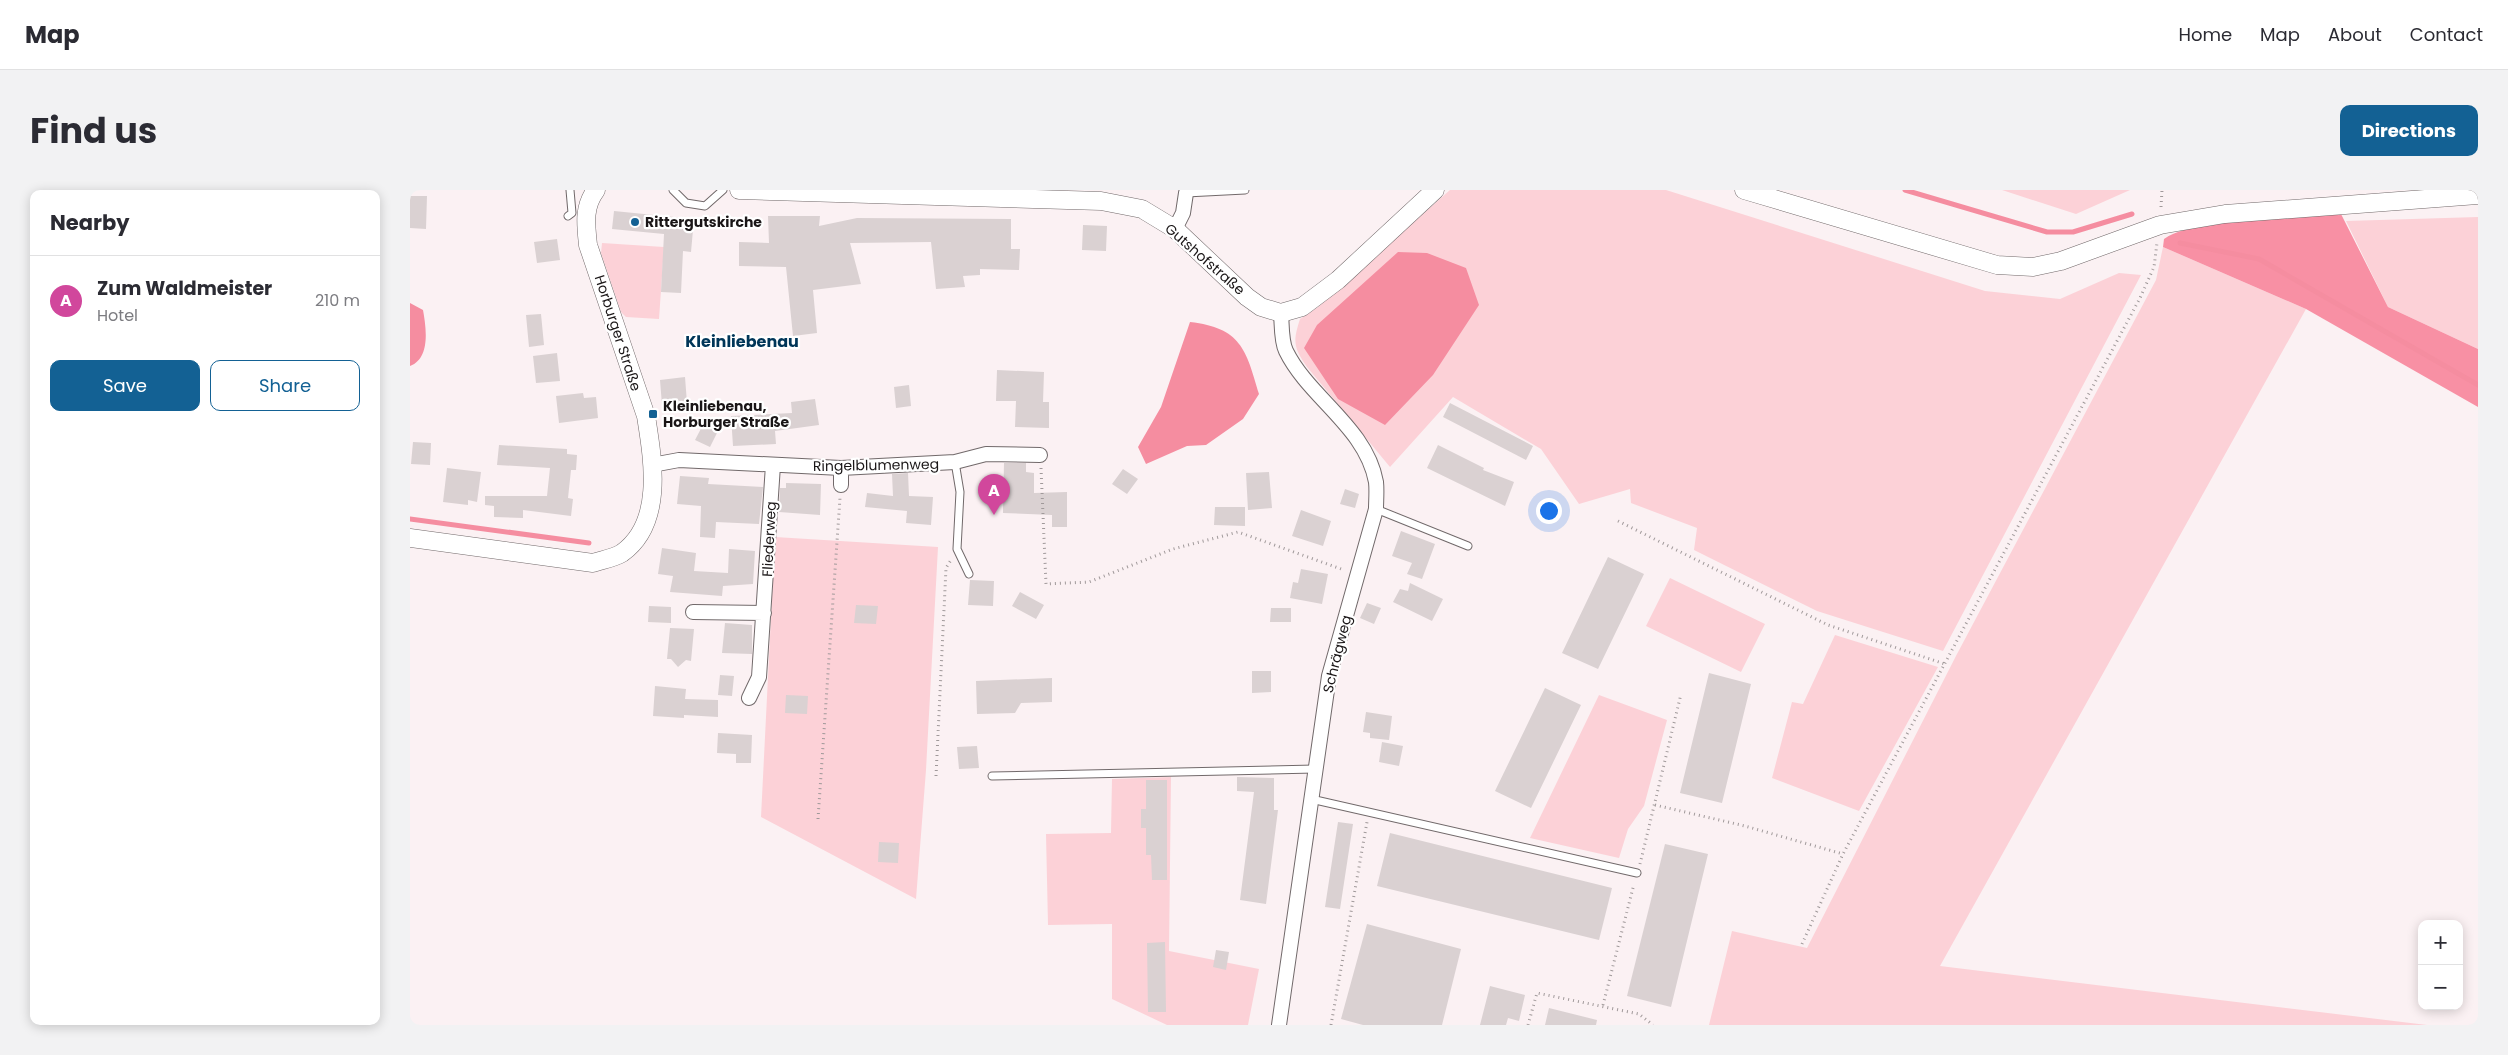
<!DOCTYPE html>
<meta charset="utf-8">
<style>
:root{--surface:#fff;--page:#f2f2f3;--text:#2b2b33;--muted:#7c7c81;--line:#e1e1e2;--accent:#136194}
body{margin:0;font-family:Poppins,sans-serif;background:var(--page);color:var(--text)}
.controls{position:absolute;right:15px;bottom:15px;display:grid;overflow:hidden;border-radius:10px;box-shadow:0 2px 12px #0003}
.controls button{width:45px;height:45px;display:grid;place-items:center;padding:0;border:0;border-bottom:1px solid var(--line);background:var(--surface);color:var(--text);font:25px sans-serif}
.you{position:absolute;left:1138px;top:320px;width:18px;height:18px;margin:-12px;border:4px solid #fff;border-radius:50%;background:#1a73e8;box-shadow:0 0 0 8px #1a73e833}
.badge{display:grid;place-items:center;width:32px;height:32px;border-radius:50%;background:var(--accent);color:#fff;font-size:16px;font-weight:700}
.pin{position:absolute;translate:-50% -41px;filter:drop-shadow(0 1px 2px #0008)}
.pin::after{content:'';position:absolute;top:26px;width:18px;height:15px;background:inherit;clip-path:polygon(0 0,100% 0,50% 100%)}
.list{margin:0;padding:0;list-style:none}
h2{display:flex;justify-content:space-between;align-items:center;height:65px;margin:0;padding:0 20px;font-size:21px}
h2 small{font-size:16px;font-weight:400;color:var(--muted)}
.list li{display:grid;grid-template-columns:32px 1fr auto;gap:15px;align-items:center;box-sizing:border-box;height:90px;padding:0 20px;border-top:1px solid var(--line)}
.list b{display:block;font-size:19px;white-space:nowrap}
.list p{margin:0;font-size:16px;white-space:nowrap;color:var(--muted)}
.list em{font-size:16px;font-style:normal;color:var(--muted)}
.actions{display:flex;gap:10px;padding:15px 20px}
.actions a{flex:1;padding:11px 0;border:1px solid var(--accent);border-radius:10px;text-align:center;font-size:18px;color:var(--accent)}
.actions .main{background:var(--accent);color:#fff}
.map{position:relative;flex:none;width:2068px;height:835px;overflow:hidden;border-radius:10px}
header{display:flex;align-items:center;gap:30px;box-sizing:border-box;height:70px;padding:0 25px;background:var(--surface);border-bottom:1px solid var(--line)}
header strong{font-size:24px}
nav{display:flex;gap:28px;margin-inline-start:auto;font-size:18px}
.intro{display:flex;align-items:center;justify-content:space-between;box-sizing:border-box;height:120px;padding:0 30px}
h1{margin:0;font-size:35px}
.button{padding:12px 22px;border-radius:10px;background:var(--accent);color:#fff;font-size:18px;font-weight:700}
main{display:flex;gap:30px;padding:0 30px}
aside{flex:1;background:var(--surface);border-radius:10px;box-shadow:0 2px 12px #0003}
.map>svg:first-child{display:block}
</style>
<header>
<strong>Map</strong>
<nav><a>Home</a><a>Map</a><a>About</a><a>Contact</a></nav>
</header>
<div class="intro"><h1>Find us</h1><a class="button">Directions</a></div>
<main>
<aside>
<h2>Nearby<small></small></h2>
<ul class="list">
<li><span class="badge" style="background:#d1479c">A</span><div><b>Zum Waldmeister</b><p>Hotel</p></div><em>210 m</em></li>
</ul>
<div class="actions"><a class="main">Save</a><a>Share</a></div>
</aside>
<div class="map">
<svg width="2068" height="835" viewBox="0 0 2068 835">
<rect width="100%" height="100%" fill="#fbf1f3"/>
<path fill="#fcd1d7" d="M1040,0H1256L1575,101L1650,109L1709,83L1731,85L1533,461L1407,421L1284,360L1287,338L1221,313L1220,299L1169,314L1131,259L1043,207L980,277L897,177C883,157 883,151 890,129L908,117Z
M1592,0H1720L1666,24Z
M2068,27V159L1978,117L1936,31Z
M192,53L254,57L249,129L216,127L211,122L191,63Z
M1753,57L1896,119L1530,776L2017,835H1299L1322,741L1397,758L1547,464L1746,90Z
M365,347L528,357L516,580L506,709L351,627Z
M1260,388L1355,434L1331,482L1236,436Z
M1425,445L1528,477L1449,621L1362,588L1382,512L1393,514Z
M1189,505L1257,530L1234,616L1218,639L1209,668L1120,648Z
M761,587L759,761L849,779L838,835H757L702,809V734L638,735L636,644L701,643L702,589Z"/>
<path fill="#f890a4" d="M1931,24L1978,117L2068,159V217L1896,119L1753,57L1754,49C1788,26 1889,26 1931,24Z"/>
<path fill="#f58da0" d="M988,62L1017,63L1056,78L1069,115L1023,185L975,235L928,209L894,158L907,135Z
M0,113L13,120C16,137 21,168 0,176Z
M780,132C831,138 836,159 849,204L833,229L796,255L777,256L736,274L728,257L751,217Z"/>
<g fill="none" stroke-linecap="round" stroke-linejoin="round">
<path stroke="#f58da0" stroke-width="5" d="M1495,0L1637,42H1663L1722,24
M1770,53L1849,69L2068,195
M0,329L179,353"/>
</g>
<path fill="#dad1d2" d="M0,6H17L16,39L0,38Z
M204,21L284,29L281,62L273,61L271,103L251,102L254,44L202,39Z
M358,26H410L409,36L447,28L601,29V59H610L609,80L570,79V85L553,86L555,97L526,99L521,52L440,53L451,94L403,100L407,143L383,146L376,77L329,76V52L359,53Z
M673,35L697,36L696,61L672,60Z
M147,49L150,70L127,73L124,52Z
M131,124L134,155L119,157L116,125Z
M147,163L150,191L126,193L123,166Z
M587,180L634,182L633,212H639V238L605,237L606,211H586Z
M275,187L277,213L252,215L250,190Z
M499,195L501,216L486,218L484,197Z
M173,203L174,208L186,207L188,228L149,233L146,206Z
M405,209L409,235L365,241L366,254L323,256L321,226L382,223L381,212Z
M1040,213L1123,256L1116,270L1033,227Z
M295,231L309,239L300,257L285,250Z
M3,252L21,253L20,275L1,274Z
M89,255L157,259V264L167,265L166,280H161L158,308L163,309L161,326L113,320V328L84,327V316L75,315V306H137L140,278L87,275Z
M1028,255L1074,278L1073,280L1104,292L1095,316L1017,278Z
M594,273H616V282L624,283V303L657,302V337H642V325L593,323Z
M37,278L71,282L67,312L58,310V315L33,312Z
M713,279L728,289L717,304L702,294Z
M859,282L862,318L838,320L836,283Z
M498,283L499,306L523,307L521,335L496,333L497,321L455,317L457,303L483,306L482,284Z
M270,286L299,288L298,294L353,297L349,334L306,332L305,348L290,347L291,316L267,314Z
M376,293L411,294L410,325L369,322L370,298H376Z
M935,299L949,304L945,318L930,314Z
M805,317H835V336L804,335Z
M891,320L921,331L913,356L882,346Z
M991,341L1025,354L1012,389L997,384L1002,373L982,366Z
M252,358L286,363L284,381L318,383L319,359L345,361L343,394L313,396L312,406L260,402L263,386L248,384Z
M1198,367L1234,384L1188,479L1152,463Z
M891,379L918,384L912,414L880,408L883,392L888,393Z
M560,390L584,391L583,416L558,415Z
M1000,393L1033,409L1022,431L983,412L990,399L998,401Z
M610,402L634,415L626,429L602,416Z
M957,413L971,418L964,434L950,428Z
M446,415L468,416L466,434L444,433Z
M239,416L261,417V433L238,432Z
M861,418H881V432H860Z
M315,433L342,435V464L312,463Z
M260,438L284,439L281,471L276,470L268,477L261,469H257Z
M842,481H861V502L842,503Z
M1299,483L1341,494L1312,613L1270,603Z
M310,485L324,486L322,506L308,505Z
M642,488V512L611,513L605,523L567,524L566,491Z
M245,496L276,499L275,509L308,510V527L274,525V528L243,526Z
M1135,498L1171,515L1121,618L1085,601Z
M376,505L398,506L397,524L375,523Z
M956,522L982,526L979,550L960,548V543L953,542Z
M308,543L342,545L341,573H326V564L307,563Z
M972,552L993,556L989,576L969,572Z
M567,556L569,578L549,579L547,557Z
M827,587L864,588V620H868L856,714L830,710L844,602L827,601Z
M736,590H757V690H742L741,665H736V638H731V619H736Z
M928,632L943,634L930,719L915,717Z
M980,643L1202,698L1189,750L967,696Z
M469,652L489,653L488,673L468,672Z
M1255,654L1298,664L1261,817L1217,806Z
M957,734L1051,759L1032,835H953L931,829Z
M755,752L756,822H738L737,753Z
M806,760L819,762L816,780L803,777Z
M1080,796L1115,805L1109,831L1098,828L1096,835H1070Z
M1139,818L1187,830L1186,835H1135Z"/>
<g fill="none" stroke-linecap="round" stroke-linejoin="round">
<g stroke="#71696a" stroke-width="9">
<path id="service" d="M263,0L276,13L295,16L313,0
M776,3L835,0
M158,26L162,23L160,0
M545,272L550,302L547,359L559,384
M966,319L1058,356
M582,586L905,579
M901,609L1227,683"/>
</g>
<g stroke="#71696a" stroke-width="16">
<path id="minor" d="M765,39L773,23L776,3
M242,275L269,270L431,278L545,272L576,264L630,265
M431,295V278
M283,422L354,423
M339,508L349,487L363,275
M869,835L919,486L966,319C966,311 967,301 966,292C956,237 899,208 876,161C871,151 872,134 871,123"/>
</g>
<g stroke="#71696a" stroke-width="19">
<path id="tertiary" d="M329,0L691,11L732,19L765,39L837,107L851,117L871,123L892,117L928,90L1025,0
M1334,0L1587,75L1623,77L1651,71L1750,35L1815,24L2068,5
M0,348L183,373C192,370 204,368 212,363C254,333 243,270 236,226L178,55C176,35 173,17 186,0"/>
</g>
<path stroke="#a0999a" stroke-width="3" stroke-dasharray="1 4" stroke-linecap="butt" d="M1751,17L1752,0
M631,278L636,394L679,392L763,359L828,342L934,380
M1208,331L1418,435L1535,474
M526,586L536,378L541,370
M1245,615L1335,636L1433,664
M408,629L430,308
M1230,674L1271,504
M1392,754L1433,664L1730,108L1744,77L1747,53
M1193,815L1224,694
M921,835L957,632
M1118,835L1127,803L1229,824L1243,835"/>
<use href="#service" stroke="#fff" stroke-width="7"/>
<use href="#minor" stroke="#fff" stroke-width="14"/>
<use href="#tertiary" stroke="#fff" stroke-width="18"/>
</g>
<g fill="#136194" stroke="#fff" stroke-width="2">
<circle cx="225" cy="32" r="5"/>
<rect x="238" y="219" width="10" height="10" rx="2.5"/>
</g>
<g text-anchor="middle" stroke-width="4.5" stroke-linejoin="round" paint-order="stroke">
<g font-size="14" font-weight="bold" fill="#1a1617" stroke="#fff" text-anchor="start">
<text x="235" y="37">Rittergutskirche</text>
<text x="253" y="221">Kleinliebenau,<tspan x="253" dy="16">Horburger Straße</tspan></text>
</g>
<g font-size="14" fill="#1a1617" stroke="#fff">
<text transform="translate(795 69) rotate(41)" y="5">Gutshofstraße</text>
<text transform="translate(208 143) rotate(72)" y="5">Horburger Straße</text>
<text transform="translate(466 275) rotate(-1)" y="5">Ringelblumenweg</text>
<text transform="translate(359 349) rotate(-87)" y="5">Fliederweg</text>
<text transform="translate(927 464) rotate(-76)" y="5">Schrägweg</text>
</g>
<g font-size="16" font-weight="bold" fill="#003658" stroke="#fff">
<text x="332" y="157">Kleinliebenau</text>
</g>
</g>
</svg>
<div class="controls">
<button>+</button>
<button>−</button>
</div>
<div class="you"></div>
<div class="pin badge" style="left:584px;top:325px;background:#d1479c">A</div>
</div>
</main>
